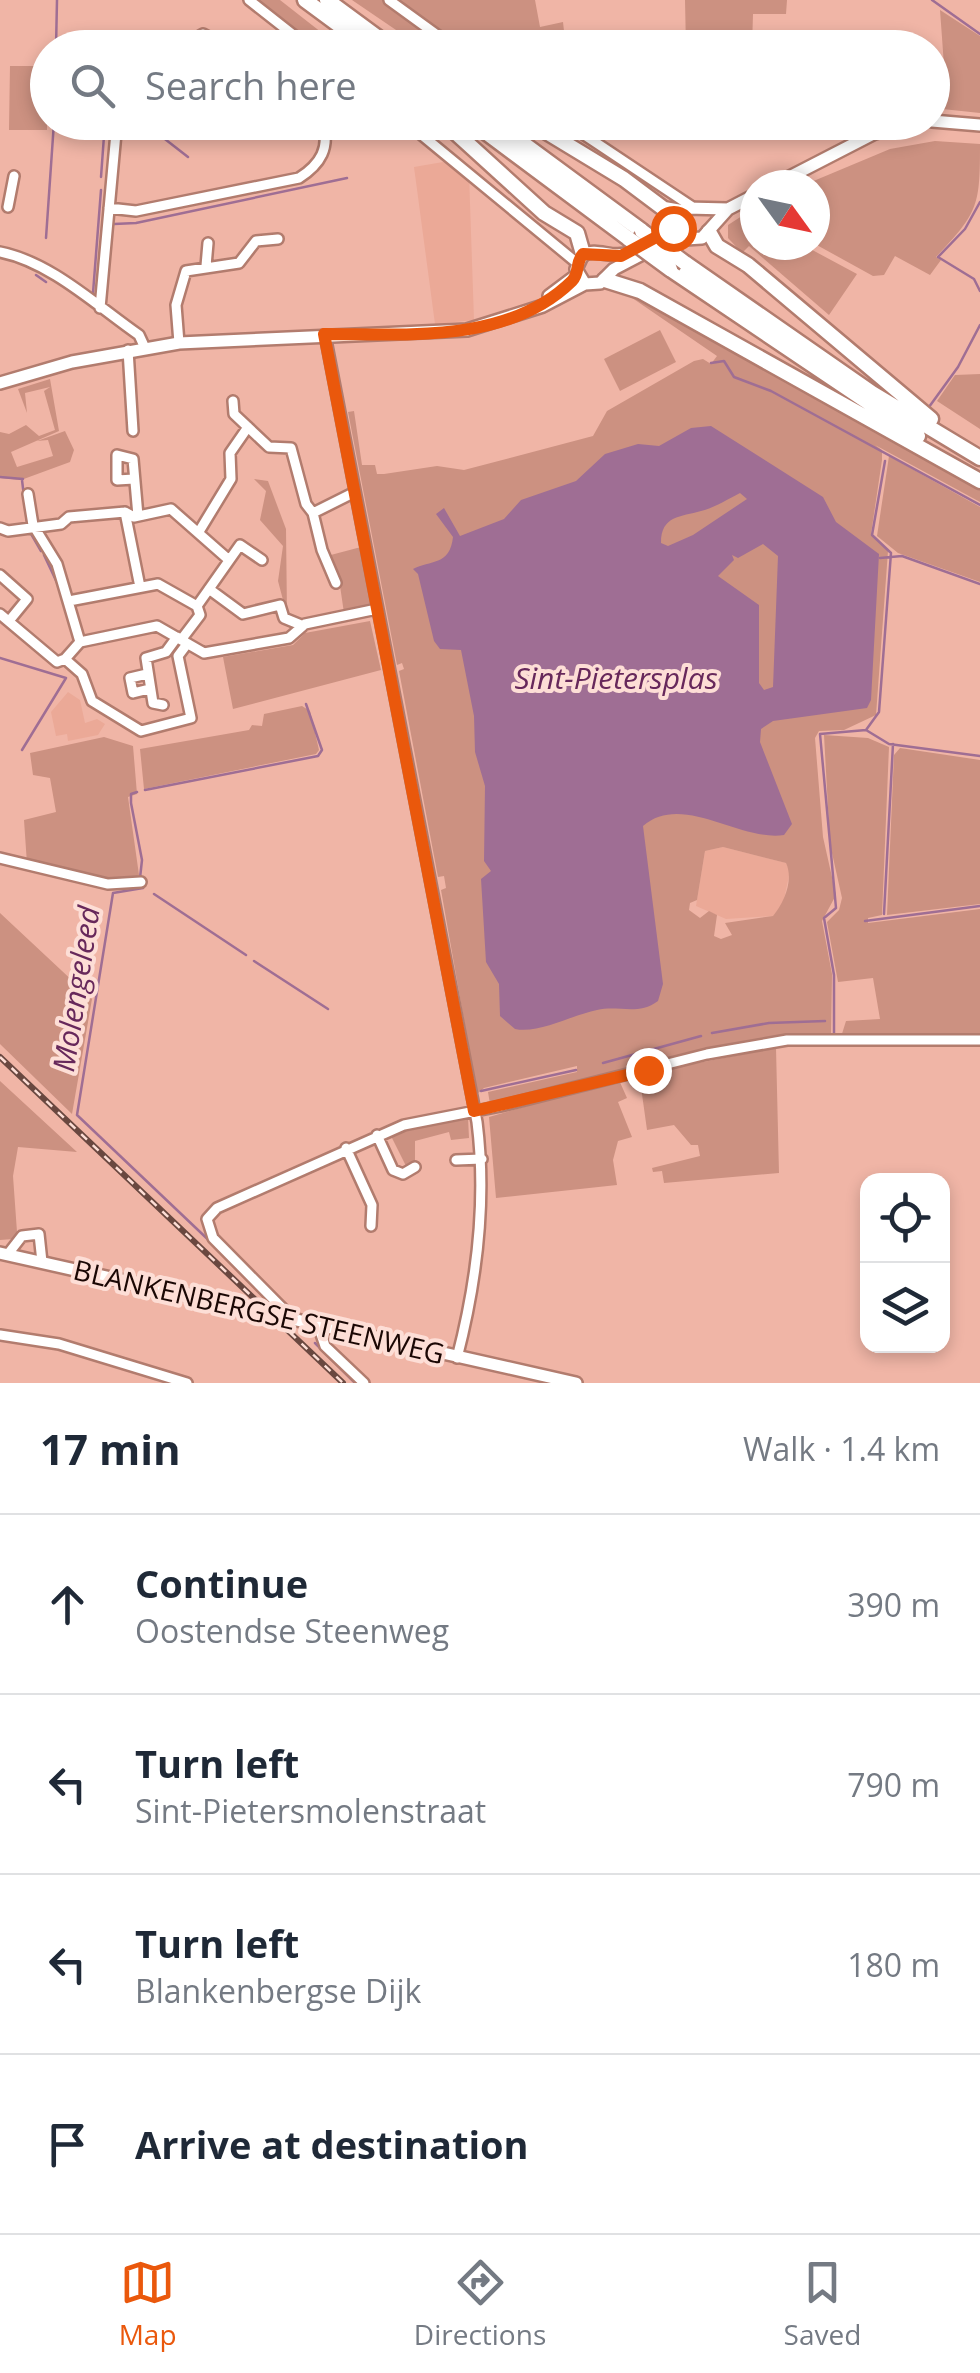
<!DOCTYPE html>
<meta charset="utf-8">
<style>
:root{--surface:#fff;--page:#f6f6f7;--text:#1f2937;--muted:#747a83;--line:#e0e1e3;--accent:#ea580c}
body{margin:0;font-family:"Open Sans",sans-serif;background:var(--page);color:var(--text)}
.controls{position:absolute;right:30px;bottom:30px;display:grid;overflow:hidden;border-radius:20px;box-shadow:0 5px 15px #0003}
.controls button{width:90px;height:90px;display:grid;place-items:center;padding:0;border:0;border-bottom:2px solid var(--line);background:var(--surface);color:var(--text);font:50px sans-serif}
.compass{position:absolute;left:740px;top:170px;width:90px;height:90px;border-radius:50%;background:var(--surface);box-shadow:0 5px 15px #0003;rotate:123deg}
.stop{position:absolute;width:30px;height:30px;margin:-22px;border:8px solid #ea580c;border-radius:50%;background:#fff}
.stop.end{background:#ea580c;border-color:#fff;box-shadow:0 2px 10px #0008}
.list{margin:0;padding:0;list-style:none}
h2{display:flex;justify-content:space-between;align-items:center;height:130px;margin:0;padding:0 40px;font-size:42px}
h2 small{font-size:32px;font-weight:400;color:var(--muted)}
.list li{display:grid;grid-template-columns:65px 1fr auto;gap:30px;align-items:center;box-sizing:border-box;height:180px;padding:0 40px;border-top:2px solid var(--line)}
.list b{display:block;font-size:38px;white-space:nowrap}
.list p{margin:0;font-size:32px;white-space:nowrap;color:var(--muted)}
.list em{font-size:32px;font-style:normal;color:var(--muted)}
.icon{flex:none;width:55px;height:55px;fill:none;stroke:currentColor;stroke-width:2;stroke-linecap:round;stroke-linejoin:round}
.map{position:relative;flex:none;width:980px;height:1383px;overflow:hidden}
.search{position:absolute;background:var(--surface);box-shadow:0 5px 15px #0003;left:30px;right:30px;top:30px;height:110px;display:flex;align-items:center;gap:25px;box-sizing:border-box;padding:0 35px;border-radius:55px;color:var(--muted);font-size:38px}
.sheet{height:850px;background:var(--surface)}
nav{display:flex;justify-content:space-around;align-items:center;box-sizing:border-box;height:140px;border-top:2px solid var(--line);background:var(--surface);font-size:28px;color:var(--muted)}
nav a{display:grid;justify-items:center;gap:5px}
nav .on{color:var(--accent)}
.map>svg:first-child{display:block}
</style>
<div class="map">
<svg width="980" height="1383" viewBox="0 0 980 1383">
<rect width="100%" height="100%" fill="#f0b5a6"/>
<path fill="#eba997" d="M443,162L469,174L474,320L435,324L414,167Z
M68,692L80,700L85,723L97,719L105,724L98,735L68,741L67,734L56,736L51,712Z
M723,847L786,863L790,871L783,904L773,916L726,919L696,906L705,851Z"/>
<path fill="#cc9181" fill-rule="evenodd" d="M257,0H280L340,47H316Z
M352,0H383L450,47H421Z
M396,0H535L540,27L563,22L564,31L597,41L602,47H464Z
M685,0H787L786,14H753L752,47L686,48Z
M940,10L980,36V113L933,108V95L946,93Z
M10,66H47V130H9Z
M935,141L980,144C980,205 979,212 936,257L941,260L930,275L895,256L884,275L873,276L815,244V185H804L890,149Z
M745,214L755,220V245H803L857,274L829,315L749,246L742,253L728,238V225Z
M622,291L980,490V502L875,445L882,450V460L871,534L888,551L876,715L844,730L819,731L815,738L823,837L836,895L822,921L832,974L831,1036L710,1047L490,1104L488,1092L577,1072V1066L484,1088L477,1094L441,890L446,888L444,876L438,877L399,671L404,669L402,663L397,665L348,412L354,411L362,465H375L377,474H384L437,466L464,470L593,436L607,411L694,361L703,359L711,364L717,356ZM723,847L786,863C794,880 784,903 773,916L725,923L732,935L721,939L714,936L717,915L709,911L700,918L689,910L690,903L697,900L705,851Z
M660,330L676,362L620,391L604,359Z
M980,374V429L937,401L955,375Z
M50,379L59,431L11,452L17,467L53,456L48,440L37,441L65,431L74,450L70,462L21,480L0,478V432L9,434L26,425L39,436L55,430L44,391L50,387L25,393L27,413L18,389Z
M889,456L980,507V582L898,553L877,536Z
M254,479L268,481L286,529L287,615L278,581L283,546L260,520L266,491Z
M361,547L373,605L344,613L339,579L327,556Z
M370,621L381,670L233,709L223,657L293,645L305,633Z
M302,706L310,711L319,750L316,754L144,789L140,749L249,730L252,725L262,726L264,714Z
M824,735L868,738L889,747L882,915L868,918V923L980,909V1035L841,1037L846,1021L880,1019L873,978L838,982L827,922L839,910L842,898L830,844Z
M104,737L133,746L137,794L128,797L139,875L119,884L27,864L24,820L56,812L50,778L33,775L30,753Z
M900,748L980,760V904L887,915L894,755Z
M0,913L92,999L72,1114L0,1044Z
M776,1048L779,1173L664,1183L662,1171L653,1172L652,1168L700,1156L698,1145H691L674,1125L647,1130L641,1087L647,1085L646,1073Z
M619,1080L627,1098L618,1102L632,1137L618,1141L613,1160L617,1185L496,1198L489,1117Z
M0,1081L77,1152L18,1147L13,1176L17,1232L13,1239L0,1240Z
M468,1117L469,1138L451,1140L449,1132L415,1141V1164L408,1170L390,1134L430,1121Z"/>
<path fill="#9f6e94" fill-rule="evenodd" d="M711,426L823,497L836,522L879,554L871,700L867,708L773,721L761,729L760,742L792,824L784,835C740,842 682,792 643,826L663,984L658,1001C638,1016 619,1005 597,1010C572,1015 539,1034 515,1029L500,1016L499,984L486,962L481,879L491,871L484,861L485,786L475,752L474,716L461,650L440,649L434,641L418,574L413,569C430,560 450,566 453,537L436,514L444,508L460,536L504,519L521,500L576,481L605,454L638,444L659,446L691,428ZM740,493L747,499L693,535L668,546L661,543C661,515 681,517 701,511C714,508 728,499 740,493ZM763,544L778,556L773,687L764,690L759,683V605L718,576L734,560L732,555L738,558Z"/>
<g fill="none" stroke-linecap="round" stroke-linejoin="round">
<path stroke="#9f6e94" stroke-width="2.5" d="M932,0L980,34
M56,48L57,0
M143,122L188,157
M101,177L105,122
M980,202L965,229L938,257L974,279L980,291
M114,224L136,223L347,178
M46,238L54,122
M36,275L46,282
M93,293L101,190
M711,363L724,361L734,377L771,391L980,505
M929,407L958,367L980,325
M0,477L23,479
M22,480L27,521
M30,532L41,551
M44,555L60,589
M880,558L902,556L980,584
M63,601L74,638
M0,658L66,678L22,750
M866,730L889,744L980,756
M145,790L318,756L322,750L306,704
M137,792L131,794V803L142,860L140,878
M143,888L113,893L77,1115L218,1249
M154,894L246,955
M884,914L893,744
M865,921L980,906
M254,961L328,1009
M712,1033L769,1023L825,1021
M834,1035V975L824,918L836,908L820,734L866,730L879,712L891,553L872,535L885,461
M834,1045H980
M603,1063L701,1036
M481,1091L576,1070
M315,1343L355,1383"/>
<g stroke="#b27c6e" stroke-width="14">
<path id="minor" d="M249,0L310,48
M389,0L455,48
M179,48L203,34L230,48
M406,122L577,263
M565,122L691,206
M8,207L14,176
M109,208L136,211L299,178C321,164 330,148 323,122
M0,252C51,262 97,306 139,335L145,348
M206,266L208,243
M100,308L117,122
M325,335L477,1122C487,1202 477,1281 457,1358
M179,343L176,305L186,271L239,263L256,241L278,239
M128,350L133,431
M233,401L234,414L269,447L291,448L306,504L313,513L355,492
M134,479L117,480V455L133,459L138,516
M28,494L33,525L57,564L80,642
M125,512L140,587
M313,513L322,550L336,583
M0,528L8,531L61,524L69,517L125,512L134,517L171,509L229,560
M200,530L231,479L230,453L248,427
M0,575L27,599L9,621
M209,589L243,614L280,605L284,618L301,625
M69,601L158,584L197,606
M0,614L57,662L65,659L82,674L92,701L141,731L191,718L178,656L187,644
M181,640L200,615L197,606L240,545L262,560
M65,659L80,642L157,626L204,653L289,638L305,624L377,609
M147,674L130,678L133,693L149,689
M163,705L153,703L146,658L166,652L177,637
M0,858L108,884L141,882
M377,1135L393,1170L403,1174L415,1167
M346,1148L372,1205L371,1226
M456,1160L482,1159
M8,1254L22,1236L39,1234L42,1262
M293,1319L213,1238L207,1219L217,1208L404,1125L501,1106L707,1054L787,1040H980
M318,1325L325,1346L364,1383
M0,1335L59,1344L187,1383"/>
</g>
<g stroke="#b27c6e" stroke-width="16">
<path id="major" d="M932,121L980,125
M774,185L875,133L911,122
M656,239L669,231L686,208L728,209
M585,284L576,269L583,254C600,248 613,260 631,252
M549,296L577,275
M0,383L72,362L179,343L467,330L543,306L585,284L600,283L614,269L669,240L702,238L728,209L755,195
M0,1253L576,1383"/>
</g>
<g stroke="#b27c6e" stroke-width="19">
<path id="highway" d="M305,0L370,48
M327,0L392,48
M444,122L544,213L577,233L583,254
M472,122L629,239
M494,122L642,231
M530,122L624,179L664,209L681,212
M709,232L717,246L748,265L931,419
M685,263L872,393L980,458
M670,269L918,436
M605,280L640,291L980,481"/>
</g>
<use href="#minor" stroke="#fff" stroke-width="9"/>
<use href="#major" stroke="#fff" stroke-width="11"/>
<use href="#highway" stroke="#fff" stroke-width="14"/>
<g stroke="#6a4840" stroke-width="6">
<path id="rail" d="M0,1057L343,1383"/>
</g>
<use href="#rail" stroke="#fdded6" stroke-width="2.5" stroke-dasharray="8" stroke-linecap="butt"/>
<g stroke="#b27c6e" stroke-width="19" stroke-linecap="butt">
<path id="highway-bridge" d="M642,231L685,263
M629,239L670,269"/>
</g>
<use href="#highway-bridge" stroke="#fff" stroke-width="14"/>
</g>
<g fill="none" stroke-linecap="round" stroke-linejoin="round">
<path stroke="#ea580c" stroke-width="12" d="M648,1070L474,1111L324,334C406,334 508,344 572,281C580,273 575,263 583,254L621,256L673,228"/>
</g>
<g text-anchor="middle" stroke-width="8" stroke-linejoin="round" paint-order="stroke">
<g font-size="28" fill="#1a0704" stroke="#fdded6">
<text transform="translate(259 1312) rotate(13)" y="10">BLANKENBERGSE STEENWEG</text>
</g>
<g font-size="30" font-style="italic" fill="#67285b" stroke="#fdded6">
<text x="616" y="689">Sint-Pietersplas</text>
<text transform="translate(77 989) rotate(-81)" y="10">Molengeleed</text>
</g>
</g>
</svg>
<div class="controls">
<button><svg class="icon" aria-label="locate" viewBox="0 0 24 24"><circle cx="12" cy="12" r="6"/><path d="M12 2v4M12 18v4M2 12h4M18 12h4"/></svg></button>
<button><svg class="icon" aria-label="layers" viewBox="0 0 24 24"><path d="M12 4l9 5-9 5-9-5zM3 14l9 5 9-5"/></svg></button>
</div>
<svg class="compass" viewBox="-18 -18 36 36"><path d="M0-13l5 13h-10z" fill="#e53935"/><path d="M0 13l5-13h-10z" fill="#747a83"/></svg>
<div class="stop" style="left:673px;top:228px"></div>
<div class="stop end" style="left:648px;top:1070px"></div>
<div class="search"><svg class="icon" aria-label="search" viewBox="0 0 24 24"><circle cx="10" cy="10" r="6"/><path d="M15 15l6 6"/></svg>Search here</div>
</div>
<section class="sheet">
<h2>17 min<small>Walk · 1.4 km</small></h2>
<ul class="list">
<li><svg class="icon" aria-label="ahead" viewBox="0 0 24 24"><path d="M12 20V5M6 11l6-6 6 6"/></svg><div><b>Continue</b><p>Oostendse Steenweg</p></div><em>390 m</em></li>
<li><svg class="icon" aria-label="left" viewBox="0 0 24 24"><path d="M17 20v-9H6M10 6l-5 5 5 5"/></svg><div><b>Turn left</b><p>Sint-Pietersmolenstraat</p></div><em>790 m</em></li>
<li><svg class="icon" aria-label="left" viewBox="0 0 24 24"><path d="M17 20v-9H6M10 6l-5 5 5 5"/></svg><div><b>Turn left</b><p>Blankenbergse Dijk</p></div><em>180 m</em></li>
<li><svg class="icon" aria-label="arrive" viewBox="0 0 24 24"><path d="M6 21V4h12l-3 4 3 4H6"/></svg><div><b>Arrive at destination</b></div></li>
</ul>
</section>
<nav>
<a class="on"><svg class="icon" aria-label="map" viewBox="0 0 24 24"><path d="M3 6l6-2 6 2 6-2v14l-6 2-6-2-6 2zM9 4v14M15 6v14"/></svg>Map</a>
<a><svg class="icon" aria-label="directions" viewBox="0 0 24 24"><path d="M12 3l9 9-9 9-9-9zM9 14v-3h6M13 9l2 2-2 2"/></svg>Directions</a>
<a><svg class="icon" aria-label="saved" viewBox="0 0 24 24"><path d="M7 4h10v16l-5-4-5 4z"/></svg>Saved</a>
</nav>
